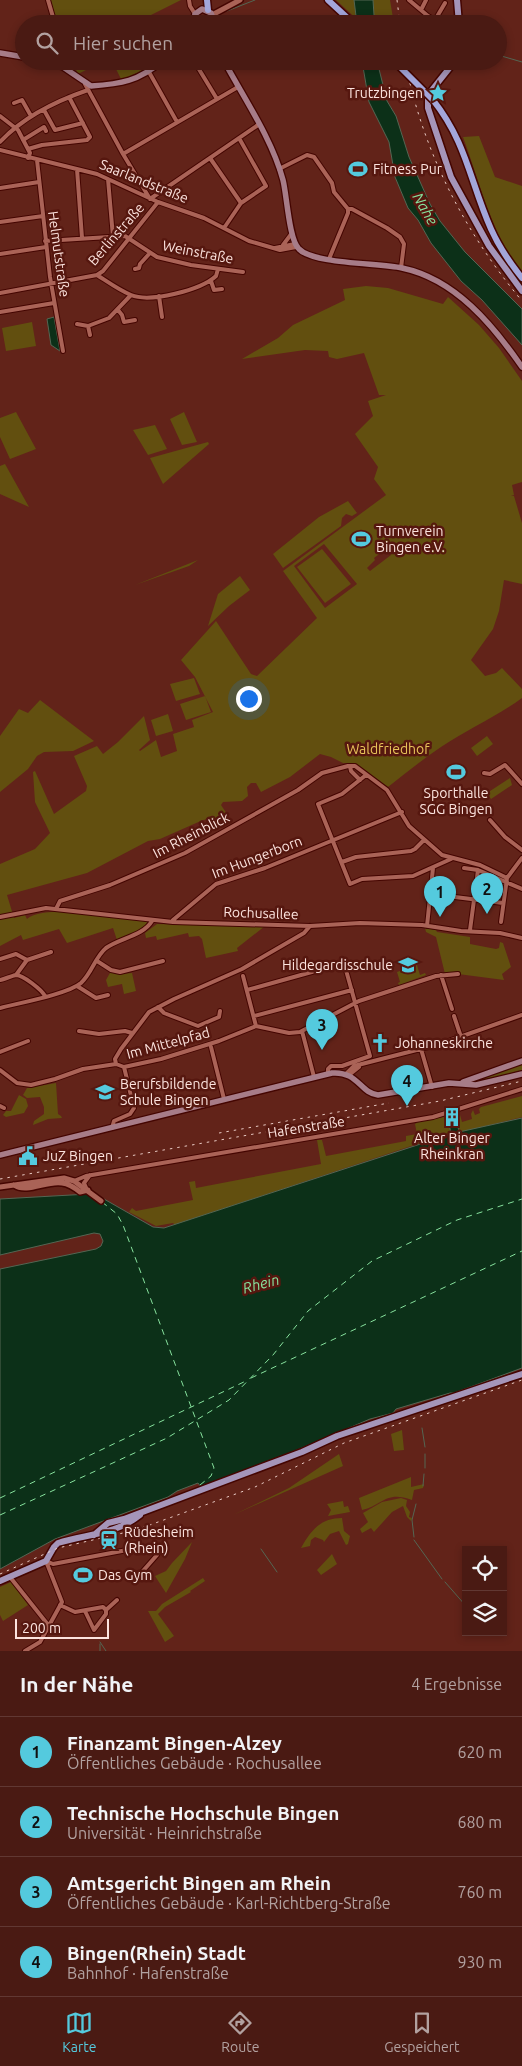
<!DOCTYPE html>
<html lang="de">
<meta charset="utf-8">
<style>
:root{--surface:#4a1a13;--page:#542721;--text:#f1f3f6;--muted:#b2a1a0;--line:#613833;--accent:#54cade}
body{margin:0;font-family:Ubuntu,sans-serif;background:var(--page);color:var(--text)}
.controls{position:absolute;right:15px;bottom:15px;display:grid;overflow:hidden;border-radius:0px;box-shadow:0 2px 8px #0003}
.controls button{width:45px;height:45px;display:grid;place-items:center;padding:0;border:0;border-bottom:1px solid var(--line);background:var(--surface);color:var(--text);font:25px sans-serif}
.scale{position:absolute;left:15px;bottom:12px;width:94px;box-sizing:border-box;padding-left:5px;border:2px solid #fce3de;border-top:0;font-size:14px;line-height:18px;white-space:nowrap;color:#fce3de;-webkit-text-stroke:4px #56170f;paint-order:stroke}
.you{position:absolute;left:248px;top:698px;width:18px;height:18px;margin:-12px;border:4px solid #fff;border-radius:50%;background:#1a73e8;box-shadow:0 0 0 8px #1a73e833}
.badge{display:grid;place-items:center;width:32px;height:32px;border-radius:50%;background:var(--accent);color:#111;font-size:16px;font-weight:700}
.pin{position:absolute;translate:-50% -41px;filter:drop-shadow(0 1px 2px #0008)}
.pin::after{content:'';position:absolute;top:26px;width:18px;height:15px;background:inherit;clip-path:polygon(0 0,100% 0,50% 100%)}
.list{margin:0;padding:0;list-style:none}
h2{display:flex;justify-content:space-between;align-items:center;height:65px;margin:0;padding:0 20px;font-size:21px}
h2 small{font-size:16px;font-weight:400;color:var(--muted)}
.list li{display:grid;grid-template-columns:32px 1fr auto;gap:15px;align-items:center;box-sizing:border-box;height:70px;padding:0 20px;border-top:1px solid var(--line)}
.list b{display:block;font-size:19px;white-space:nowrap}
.list p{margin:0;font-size:16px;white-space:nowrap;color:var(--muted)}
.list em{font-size:16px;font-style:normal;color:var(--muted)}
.icon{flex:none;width:28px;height:28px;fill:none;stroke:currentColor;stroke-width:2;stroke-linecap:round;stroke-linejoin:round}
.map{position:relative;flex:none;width:522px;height:1651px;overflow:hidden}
.search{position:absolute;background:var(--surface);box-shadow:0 2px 8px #0003;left:15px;right:15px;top:15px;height:55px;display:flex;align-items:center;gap:12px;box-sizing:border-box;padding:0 18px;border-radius:28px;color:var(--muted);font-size:19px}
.sheet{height:345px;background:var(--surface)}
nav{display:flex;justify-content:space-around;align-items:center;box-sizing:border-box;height:70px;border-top:1px solid var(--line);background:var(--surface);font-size:14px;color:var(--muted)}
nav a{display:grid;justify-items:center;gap:2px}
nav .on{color:var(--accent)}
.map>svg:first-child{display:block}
</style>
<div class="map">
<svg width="522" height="1651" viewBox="0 0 522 1651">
<rect width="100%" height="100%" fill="#622319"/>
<path fill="#624f0f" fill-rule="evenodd" d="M51,0H181L143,19L145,24H57Z
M336,0H390L394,24H362Z
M72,61H104L78,74Z
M112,61H138L142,70L122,81Z
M479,136L495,177L522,186V272C491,234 480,183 463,137Z
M366,286L388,288L443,304L448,297L479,325L499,348L522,381V482L512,485L514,495L511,496H514L522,523V584L504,580L499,611L493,629L471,660L485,676L496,673L502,668L522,689V698C496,717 468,729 441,747C423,759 406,773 388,787L355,763H343L331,757L320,754L290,777L261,792L256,783H251L247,787L248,796L242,801L223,802L221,805L227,814L221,817L203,820L160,839L148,841L87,873L7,895L14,918L25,915L27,919C45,903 124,917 148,922L143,928L117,940L113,928L67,943L59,929L23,940L21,935L0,946V864L35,849L50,833L35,802L33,772L35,771L54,814L86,791L87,786L74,756L97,746L103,754L118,742L144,716L150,740L139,750L140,751L156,740L161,757L177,751L173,734L194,727L192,720L213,712L195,677L181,660L216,621L251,674L257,676L317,618L283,571L386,495L374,479L378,467L355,434L373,416L368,401L386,395H379L364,353L337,359L329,357L328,351L305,350L242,359L278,338L293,325L345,300L343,289ZM324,544L357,584L325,608L294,566ZM386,549L391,555L370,571L367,568L375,560L374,558Z
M32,322L36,346L6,351L2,328Z
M16,412L36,449L10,459L0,437V418Z
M184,412L197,442L182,445L170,419Z
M155,425L167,449L148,455L133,430Z
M208,442L209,444L163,484L150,458Z
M5,464L29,507L0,494V466Z
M348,501L357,513L352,516L346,514L342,518L341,526L283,568L273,554L319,517Z
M322,549L351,584L325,603L297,567Z
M198,560L189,566L135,585Z
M240,576L250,590L229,606L208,626L218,594Z
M194,678L200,694L176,701L170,684Z
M205,696L211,712L186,720L180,704Z
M40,700L94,741L73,751L44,752L37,756L28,769L0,792V736L19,709L28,713Z
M168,714L173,731L156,736L151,720Z
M487,736L493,744L477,756L471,748Z
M510,778L512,785L491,799L487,793Z
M157,924L265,926L237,948L238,951L206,958L202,939L199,936L189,937L188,933L157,940L156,936L146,938L145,933Z
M425,928L436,930L437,932L470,937V944L496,949L499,948L500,942L503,943L511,967L502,974L504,980L458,974H445L436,937L426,932Z
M417,965L420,975L425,973L426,975L399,985L398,983L400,982L397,972Z
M111,971L121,974L132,973L136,991L124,994L122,984L108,987L106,980Z
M522,1063V1073L476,1084L474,1082L475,1080Z
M56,1083L58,1114L61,1116L62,1118L48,1119L33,1125L34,1121L44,1114V1107L40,1097L27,1098L23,1095L27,1088Z
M19,1095L26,1099L28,1106L24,1113L6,1117L3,1115L6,1111H11Z
M522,1096V1117L426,1141L175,1225L173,1223L156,1226L129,1212L132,1208L136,1211L193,1200L189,1182L195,1181L196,1188L321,1164L317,1140H322L326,1156L406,1141V1136L417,1134L415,1124L418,1122L444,1117L446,1121L458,1118L460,1115L462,1122L472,1119L471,1114L473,1110L475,1115L480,1113L479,1109L481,1107Z
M402,1430L404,1450L394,1451L391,1434Z
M339,1454L343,1466L233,1515L289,1488Z
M411,1477V1487L424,1484L423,1488L414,1490L412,1500C386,1490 383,1505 362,1510L359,1498Z
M401,1498L407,1500L406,1506L410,1512L409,1517L412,1518L411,1521L407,1517L403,1506L392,1512L374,1532L371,1528L362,1533L360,1529L368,1522L363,1513L382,1502Z
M343,1501L344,1507L348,1506L350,1512L328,1516L331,1510L327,1504Z
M342,1518L344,1531L350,1536L348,1544L346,1545L339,1531L330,1534L324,1542L323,1540L315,1537L311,1540L310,1546L301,1548C311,1530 321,1518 342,1518Z
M192,1542L185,1559L166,1593L155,1576L166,1571L172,1563Z
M332,1554L337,1564L321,1575L317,1570Z
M203,1578L205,1581L190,1591L191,1592L165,1607L158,1614L174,1636L165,1642L148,1611H156L162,1604Z
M11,1582L28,1605L3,1621L0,1615V1587Z"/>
<path fill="#0c3018" stroke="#546653" d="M354,0H373L374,15L371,20L372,24H357Z
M362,61H377L387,101L396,116L409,157L430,204L440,221L465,252L522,309V345L482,300L461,281L431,243L418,220L408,208L395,177L389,142L369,102Z
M54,317L60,351L51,345L47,319Z
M522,1118V1368L454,1393H450L396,1409L393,1413L370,1419L302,1448L201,1487L198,1483L177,1491L168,1497L55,1539L0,1569V1269L96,1249L101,1246L103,1241L100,1234L94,1233L0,1255V1199L89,1194L99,1203L104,1199L153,1227L164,1228L451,1134L449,1123L457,1122L459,1132Z"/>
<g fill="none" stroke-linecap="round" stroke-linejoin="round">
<path stroke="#546653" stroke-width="1" d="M227,11L255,0
M498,55L522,62
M422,1428L425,1447
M425,1468V1454
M423,1486L424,1474
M414,1537L412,1520L416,1504
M414,1540L442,1579
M261,1549L277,1572
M445,1582L466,1606
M100,1642L106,1651
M100,1644V1651"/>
<path stroke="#87e29e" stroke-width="1" stroke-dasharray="6 5" stroke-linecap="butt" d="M102,1202L117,1214L123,1225L214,1468L211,1476L200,1485
M251,1378L522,1251
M0,1498L248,1380
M0,1515L167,1438L229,1400L273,1355L308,1311L372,1261L457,1220L522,1199"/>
<g stroke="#440501" stroke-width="6">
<path id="minor" d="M48,0L55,24
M189,0L190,6L195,14
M409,0L428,16L442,24
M421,10L426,0
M435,20L445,3
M194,61L217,99
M149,72L177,122
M85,84L123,154L150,199
M14,103L22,100L31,116
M44,110L55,130L83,123
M0,116L18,130L30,153L28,158
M23,140L44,127L46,131
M0,142C23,117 56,101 88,90
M28,149L42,145L87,140L90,137L69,97
M0,150L97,174L158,202L204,218L249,241L280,250L296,247
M123,154L238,87
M210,158L241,203
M37,160L50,277L63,351
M77,169L82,238
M279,169L307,155L314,157L332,183L334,192L348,209H352L387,228L400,237L404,244L401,268
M108,179L113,237
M0,188L39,182
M150,199L258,125
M0,222L43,216
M224,228L241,203L266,186L239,138
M45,241L125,236L157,257L191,265L243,272
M283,245L292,233
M275,248L295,244
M0,254L46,247
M329,259L348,213V209
M135,269L139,268L140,264L150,253
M97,275C108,282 119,290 131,295C150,303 201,290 216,276L218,269
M211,281L214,290L222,289
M0,293L97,275L103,271L158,202
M159,296L162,317
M118,310L122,315L124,322L135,320
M0,312L54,303
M77,324L88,326L109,318L131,295
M88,326L90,335
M350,766L351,771L360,780
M484,773L490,774L505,765L522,784
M366,775L342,794L318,804L350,884L362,879L413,876L451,859
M490,820L505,837L522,850
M342,862L356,857L411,851L415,849L424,840
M464,868L478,870L522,889
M431,894L503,903
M56,909L60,901L110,885L185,853L298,790L322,773L348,766H355L387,790L409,826L442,855L480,865L507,878
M0,917L46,908L173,922L310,926L360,923L422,925L461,931L500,933L522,938
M173,922V920L216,884L265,868L402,812
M501,922L507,878L522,858
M427,926L433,868
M470,930L478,870
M0,959L16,954L27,960
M97,961L111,970L120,972L163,961
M16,975L27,960L51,952
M441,975L452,1009
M243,976L256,1026
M0,980C5,979 11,976 16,975C23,975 42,990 45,996
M77,986L96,998L108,995
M247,990L344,963L370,1056L342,1066H331L328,1069V1074
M158,1007L164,1013L198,1026L219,1017L220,1011
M0,1008C19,1003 68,994 81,983C92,973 95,957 106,948C120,938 143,936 152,921
M254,1016L352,990
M454,1016L461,1037
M79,1031L99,1034L125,1031L132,1033
M302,1031L314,1077
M211,1047L224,1099
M421,1049L432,1087
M0,1052L28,1041
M116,1064L115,1059L121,1049L149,1012L174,999L242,969L304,933L310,926
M0,1070L17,1083L31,1085L55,1079L83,1069L116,1064L124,1067L161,1059L219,1041L256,1026L289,1033L300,1032L359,1001L436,976L458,974
M346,1074L354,1066L440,1044L522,1015
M349,1075L359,1067
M0,1106L4,1108
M112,1128L114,1121L130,1114L134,1108L124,1067
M74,1181L86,1176L433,1117L522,1089
M87,1190L84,1183L90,1175
M46,1561L53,1564L143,1547L159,1549L157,1555L135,1580
M10,1577L49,1626
M60,1605L75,1612L103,1607L106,1610L117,1600
M85,1611L94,1630L106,1614V1610
M25,1651L40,1642L62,1602L46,1561"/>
</g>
<g stroke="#440501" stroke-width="8">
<path id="tertiary" d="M212,15L240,0
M14,1185C27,1194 47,1180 62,1183C70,1184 75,1188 80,1192L88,1190
M0,1187L64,1178L74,1181L101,1201"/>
</g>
<g stroke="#440501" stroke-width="8">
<path id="secondary" d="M196,24L194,19L195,14L202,9L211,13L213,18L211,24
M0,53L24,57
M44,61L63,67L91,86C121,84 139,81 162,61
M224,61C244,98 272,139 283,180C287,196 289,240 299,249C313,264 379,263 402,268C455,279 493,325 522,367
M463,1082L522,1061
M0,1155L332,1073C358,1071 360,1093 378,1095L449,1083L476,1085L522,1074"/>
</g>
<g stroke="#440501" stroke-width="9">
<path id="primary" d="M457,0L459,24
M455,61L428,95V108L451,177L489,246L522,291
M94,1535L108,1523L124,1519L302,1452L337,1436L522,1374
M0,1581L46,1561L54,1547L58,1543C87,1534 115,1535 140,1515"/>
</g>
<g stroke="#440501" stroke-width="9">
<path id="trunk" d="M207,0L208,10
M328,0L354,24
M433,100C467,143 470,182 491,229C499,247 510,263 522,278"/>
</g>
<use href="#minor" stroke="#aa6357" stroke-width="4"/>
<use href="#tertiary" stroke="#aa6357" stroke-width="5"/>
<use href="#secondary" stroke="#a77c88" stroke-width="5.5"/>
<use href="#primary" stroke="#a595b9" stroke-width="6"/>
<use href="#trunk" stroke="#a3a6da" stroke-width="6"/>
<path stroke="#e9cbc5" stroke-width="1" stroke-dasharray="2.5 5" stroke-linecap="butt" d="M397,0L400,24
M405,61C423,151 463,230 522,301
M219,1133L389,1103
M0,1179L440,1101L522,1081
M0,1574L58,1548L136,1530L255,1487L344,1443L522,1380"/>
<g stroke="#440501" stroke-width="9" stroke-linecap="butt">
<path id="trunk-bridge" d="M394,61L433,100"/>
</g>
<use href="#trunk-bridge" stroke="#a3a6da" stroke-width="6"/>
</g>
<defs>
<g id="sight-bare" transform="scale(1.5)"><path d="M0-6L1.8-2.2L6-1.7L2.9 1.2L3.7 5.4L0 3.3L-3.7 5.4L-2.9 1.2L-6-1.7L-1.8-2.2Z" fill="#54cade" stroke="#56170f" stroke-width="2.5" paint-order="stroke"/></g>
<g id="stadium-bare" transform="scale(1.5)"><path d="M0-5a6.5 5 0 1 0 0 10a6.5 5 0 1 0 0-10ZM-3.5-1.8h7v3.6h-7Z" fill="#54cade" stroke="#56170f" stroke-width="2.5" paint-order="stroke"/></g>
<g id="school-bare" transform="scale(1.5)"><path d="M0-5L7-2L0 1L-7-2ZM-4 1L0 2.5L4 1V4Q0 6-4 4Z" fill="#54cade" stroke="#56170f" stroke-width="2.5" paint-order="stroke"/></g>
<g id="church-bare" transform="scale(1.5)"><path d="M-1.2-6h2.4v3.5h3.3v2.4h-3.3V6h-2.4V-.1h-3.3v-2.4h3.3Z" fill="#54cade" stroke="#56170f" stroke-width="2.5" paint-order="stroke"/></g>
<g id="building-bare" transform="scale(1.5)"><path d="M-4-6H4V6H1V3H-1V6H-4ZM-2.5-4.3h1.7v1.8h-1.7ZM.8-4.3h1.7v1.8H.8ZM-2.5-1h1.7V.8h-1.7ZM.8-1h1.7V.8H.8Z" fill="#54cade" stroke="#56170f" stroke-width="2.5" paint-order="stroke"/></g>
<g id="civic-bare" transform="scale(1.5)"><path d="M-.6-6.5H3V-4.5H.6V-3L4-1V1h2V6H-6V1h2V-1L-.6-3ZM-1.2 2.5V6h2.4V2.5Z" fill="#54cade" stroke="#56170f" stroke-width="2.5" paint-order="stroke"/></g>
<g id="station-bare" transform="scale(1.5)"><path d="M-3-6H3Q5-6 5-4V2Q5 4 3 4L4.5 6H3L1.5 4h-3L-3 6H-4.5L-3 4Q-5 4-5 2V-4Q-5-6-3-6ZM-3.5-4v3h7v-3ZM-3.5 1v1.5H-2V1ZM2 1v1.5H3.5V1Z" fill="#54cade" stroke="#56170f" stroke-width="2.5" paint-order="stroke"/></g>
</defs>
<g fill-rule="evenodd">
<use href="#sight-bare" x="438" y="93"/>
<use href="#stadium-bare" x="358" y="169"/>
<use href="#stadium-bare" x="361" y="539"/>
<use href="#stadium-bare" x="456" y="772"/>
<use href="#school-bare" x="408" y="965"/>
<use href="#church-bare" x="380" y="1043"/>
<use href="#school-bare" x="105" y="1092"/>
<use href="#building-bare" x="452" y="1117"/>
<use href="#civic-bare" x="28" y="1156"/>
<use href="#station-bare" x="109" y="1540"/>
<use href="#stadium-bare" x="83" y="1575"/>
</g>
<g text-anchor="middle" stroke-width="5" stroke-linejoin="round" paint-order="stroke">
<g font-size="14" fill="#fce3de" stroke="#56170f" text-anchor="start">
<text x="423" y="98" text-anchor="end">Trutzbingen</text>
<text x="373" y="174">Fitness Pur</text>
<text x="376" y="536">Turnverein<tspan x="376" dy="16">Bingen e.V.</tspan></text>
<text x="456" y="798" text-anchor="middle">Sporthalle<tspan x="456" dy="16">SGG Bingen</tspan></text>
<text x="393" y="970" text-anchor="end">Hildegardisschule</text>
<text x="395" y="1048">Johanneskirche</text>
<text x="120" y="1089">Berufsbildende<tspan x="120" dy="16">Schule Bingen</tspan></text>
<text x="452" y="1143" text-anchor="middle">Alter Binger<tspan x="452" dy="16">Rheinkran</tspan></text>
<text x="43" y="1161">JuZ Bingen</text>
<text x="124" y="1537">Rüdesheim<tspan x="124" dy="16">(Rhein)</tspan></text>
<text x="98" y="1580">Das Gym</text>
</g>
<g font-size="14" fill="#fce3de" stroke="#56170f">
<text transform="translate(144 181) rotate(22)" y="5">Saarlandstraße</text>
<text transform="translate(116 234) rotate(-49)" y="5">Berlinstraße</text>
<text transform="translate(198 252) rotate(11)" y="5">Weinstraße</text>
<text transform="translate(59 254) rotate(82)" y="5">Helmutstraße</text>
<text transform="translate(191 835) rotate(-27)" y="5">Im Rheinblick</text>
<text transform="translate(257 857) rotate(-21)" y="5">Im Hungerborn</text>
<text transform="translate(261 913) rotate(2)" y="5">Rochusallee</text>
<text transform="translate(168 1043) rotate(-15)" y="5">Im Mittelpfad</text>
<text transform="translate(306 1127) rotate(-9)" y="5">Hafenstraße</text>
</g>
<g font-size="14" fill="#e7c35a" stroke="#56170f">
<text x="388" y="754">Waldfriedhof</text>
</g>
<g font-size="15" font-style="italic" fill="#87e29e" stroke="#56170f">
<text transform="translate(425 209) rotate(60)" y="5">Nahe</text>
<text transform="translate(261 1284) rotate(-15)" y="5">Rhein</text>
</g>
</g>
</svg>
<div class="controls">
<button><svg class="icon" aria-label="locate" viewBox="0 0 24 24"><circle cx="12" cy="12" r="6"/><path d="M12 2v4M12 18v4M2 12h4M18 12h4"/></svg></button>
<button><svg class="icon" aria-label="layers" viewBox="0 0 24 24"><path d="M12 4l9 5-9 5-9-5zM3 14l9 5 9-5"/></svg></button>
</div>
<div class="scale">200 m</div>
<div class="you"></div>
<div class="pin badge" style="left:440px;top:917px">1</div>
<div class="pin badge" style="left:487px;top:914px">2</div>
<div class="pin badge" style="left:322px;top:1050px">3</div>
<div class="pin badge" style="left:407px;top:1106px">4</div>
<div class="search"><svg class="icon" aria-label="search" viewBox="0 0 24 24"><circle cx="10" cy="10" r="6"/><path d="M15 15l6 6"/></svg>Hier suchen</div>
</div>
<section class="sheet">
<h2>In der Nähe<small>4 Ergebnisse</small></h2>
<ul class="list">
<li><span class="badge">1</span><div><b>Finanzamt Bingen-Alzey</b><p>Öffentliches Gebäude · Rochusallee</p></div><em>620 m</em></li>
<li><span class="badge">2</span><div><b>Technische Hochschule Bingen</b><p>Universität · Heinrichstraße</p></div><em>680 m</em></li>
<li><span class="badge">3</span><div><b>Amtsgericht Bingen am Rhein</b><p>Öffentliches Gebäude · Karl-Richtberg-Straße</p></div><em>760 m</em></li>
<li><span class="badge">4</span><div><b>Bingen(Rhein) Stadt</b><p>Bahnhof · Hafenstraße</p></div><em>930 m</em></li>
</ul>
</section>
<nav>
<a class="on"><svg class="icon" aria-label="map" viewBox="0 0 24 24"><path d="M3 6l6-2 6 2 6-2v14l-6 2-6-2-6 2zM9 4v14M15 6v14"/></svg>Karte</a>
<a><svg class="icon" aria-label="directions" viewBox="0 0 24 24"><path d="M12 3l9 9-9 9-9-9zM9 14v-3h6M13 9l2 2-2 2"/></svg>Route</a>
<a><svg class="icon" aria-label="saved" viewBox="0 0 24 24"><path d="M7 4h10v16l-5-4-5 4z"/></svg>Gespeichert</a>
</nav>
